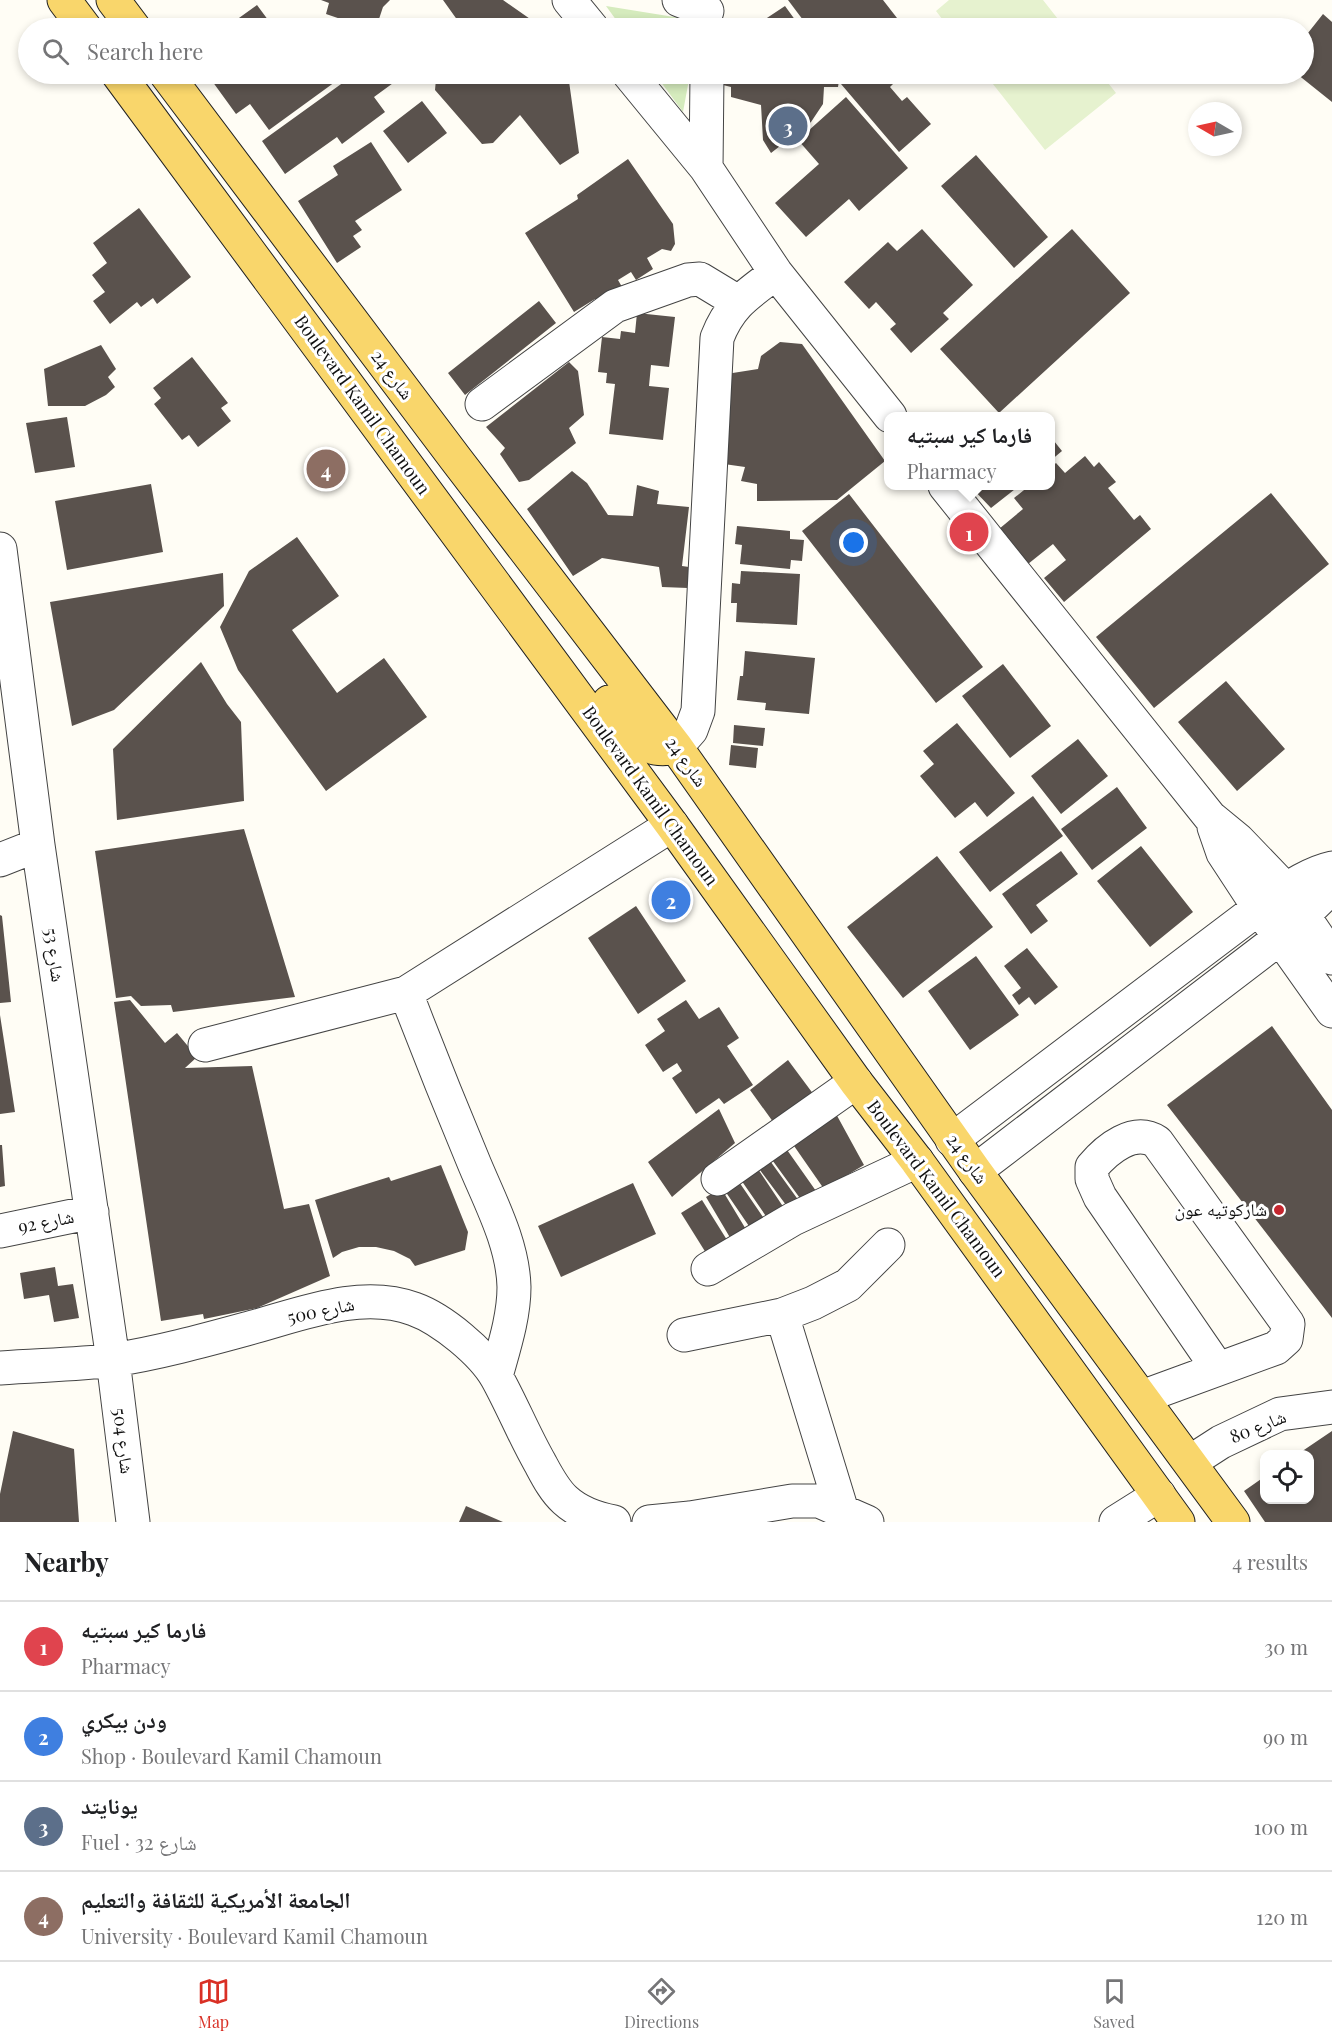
<!DOCTYPE html>
<meta charset="utf-8">
<style>
:root{--surface:#fff;--page:#f2f2f2;--text:#202124;--muted:#757577;--line:#e0e0e0;--accent:#d93025}
body{margin:0;font-family:"Playfair Display","Noto Naskh Arabic",serif;background:var(--page);color:var(--text)}
.controls{position:absolute;right:18px;bottom:18px;display:grid;overflow:hidden;border-radius:12px;box-shadow:0 3px 9px #0003}
.controls button{width:54px;height:54px;display:grid;place-items:center;padding:0;border:0;border-bottom:2px solid var(--line);background:var(--surface);color:var(--text);font:30px sans-serif}
.compass{position:absolute;left:1188px;top:102px;width:54px;height:54px;border-radius:50%;background:var(--surface);box-shadow:0 3px 9px #0003;rotate:279deg}
.you{position:absolute;left:854px;top:543px;width:21px;height:21px;margin:-15px;border:4px solid #fff;border-radius:50%;background:#1a73e8;box-shadow:0 0 0 9px #1a73e833}
.badge{display:grid;place-items:center;width:39px;height:39px;border-radius:50%;background:var(--accent);color:#fff;font-size:20px;font-weight:700}
.pin{position:absolute;translate:-50% -50%;border:3px solid #fff;box-shadow:0 2px 6px #0006}
.popup{position:absolute;left:884px;top:412px;width:171px;height:78px;box-sizing:border-box;display:grid;place-content:center;border-radius:12px;background:var(--surface);filter:drop-shadow(0 2px 4px #0005);font-size:20px;white-space:nowrap;color:var(--muted)}
.popup b{font-size:22px;color:var(--text)}
.popup::after{content:'';position:absolute;left:50%;top:100%;margin-left:-12px;border:12px solid transparent;border-top-color:var(--surface)}
.list{margin:0;padding:0;list-style:none}
h2{display:flex;justify-content:space-between;align-items:center;height:78px;margin:0;padding:0 24px;font-size:26px}
h2 small{font-size:20px;font-weight:400;color:var(--muted)}
.list li{display:grid;grid-template-columns:39px 1fr auto;gap:18px;align-items:center;box-sizing:border-box;height:90px;padding:0 24px;border-top:2px solid var(--line)}
.list b{display:block;font-size:22px;white-space:nowrap}
.list p{margin:0;font-size:20px;white-space:nowrap;color:var(--muted)}
.list em{font-size:20px;font-style:normal;color:var(--muted)}
.icon{flex:none;width:33px;height:33px;fill:none;stroke:currentColor;stroke-width:2;stroke-linecap:round;stroke-linejoin:round}
.map{position:relative;flex:none;width:1332px;height:1522px;overflow:hidden}
.search{position:absolute;background:var(--surface);box-shadow:0 3px 9px #0003;left:18px;right:18px;top:18px;height:66px;display:flex;align-items:center;gap:15px;box-sizing:border-box;padding:0 21px;border-radius:33px;color:var(--muted);font-size:22px}
.sheet{height:438px;background:var(--surface)}
nav{display:flex;justify-content:space-around;align-items:center;box-sizing:border-box;height:84px;border-top:2px solid var(--line);background:var(--surface);font-size:16px;color:var(--muted)}
nav a{display:grid;justify-items:center;gap:3px}
nav .on{color:var(--accent)}
.map>svg:first-child{display:block}
</style>
<div class="map">
<svg width="1332" height="1522" viewBox="0 0 1332 1522">
<rect width="100%" height="100%" fill="#fffdf5"/>
<path fill="#d5ebbd" d="M606,6L699,21L698,28H622Z
M655,74H690L683,112Z"/>
<path fill="#e6f2cf" d="M949,0H1043L1065,28H949L936,11Z
M985,74H1101L1116,93L1045,150Z"/>
<path fill="#5a524d" d="M321,0H390L383,7L376,28H367L326,14L329,3Z
M443,0H503L543,28H463Z
M788,0H883L897,18L883,28H809Z
M257,5L274,28H225Z
M785,6L801,28H712L713,19L755,26Z
M1323,14L1332,22V102L1297,74H1304V38Z
M304,19L327,28H291Z
M207,74H346L269,130L250,104L236,114Z
M355,74H397L400,78L374,97L385,112L342,144L337,137L285,174L262,141Z
M432,74H568L579,153L560,165L520,115L493,143L482,144L435,90L436,79Z
M712,74H840L838,87H824L823,104L811,122L771,153L763,140L761,105L731,97V87L711,82Z
M853,74H893L898,79L890,87L902,101L907,97L931,124L899,152L841,84Z
M846,97L908,168L859,211L849,199L806,237L775,203L819,164L798,140Z
M422,101L447,133L408,163L383,131Z
M371,142L402,190L355,221L362,230L353,236L361,247L337,263L298,201L338,175L333,166Z
M976,155L1048,237L1014,268L941,186Z
M628,159L673,224L675,244L671,251L662,249L647,258L653,269L636,280L631,272L618,280L625,292L600,308L595,299L574,312L525,233L578,199L577,195Z
M139,208L191,277L157,304L153,298L141,307L137,302L110,324L93,301L105,292L92,275L107,263L93,243Z
M922,229L973,285L943,313L949,319L911,353L890,329L896,324L876,302L869,309L844,282L888,242L897,251Z
M1072,229L1130,293L999,413L940,349Z
M539,301L556,323L465,395L448,373Z
M637,313L675,317L669,367L651,365L649,386L669,388L663,440L609,434L615,384L606,383L607,373L598,372L602,337L620,339L621,331L635,333Z
M780,342L802,344L885,461L837,500L757,501V484L741,481L745,467L724,464L720,375L758,369L761,356Z
M101,345L116,369L108,377L115,387L106,395L85,406H48L44,369Z
M192,357L228,403L221,408L231,421L198,447L189,435L182,440L154,404L161,398L153,388Z
M569,362L578,371L584,415L569,428L576,443L529,480L519,482L500,454L505,448L486,427Z
M67,417L75,467L35,473L26,423Z
M1050,436L1062,451L1050,461Z
M1085,456L1094,467L1099,462L1116,482L1108,488L1134,520L1140,515L1151,529L1064,602L1044,578L1066,560L1053,544L1028,564L999,529L1023,509L1014,498L1029,486H1050V468L1056,463L1065,473Z
M572,471L587,483L608,515L633,516L637,485L659,491L657,504L689,507L682,566L689,567L688,588L662,587L659,567L602,558L573,576L527,509Z
M151,484L163,552L67,570L55,501Z
M970,486H1019L991,508Z
M1271,493L1329,564L1154,708L1096,637Z
M849,494L983,667L936,703L802,531Z
M737,526L790,531V539L804,540L802,561L791,560L790,569L740,564L742,545L735,544Z
M297,537L339,596L292,630L337,693L384,658L427,717L326,791L238,670L220,627L249,571Z
M741,571L800,574L797,625L736,622L737,603H731L732,583L740,584Z
M223,573L224,606L114,710L72,726L50,602Z
M745,651L815,658L809,714L765,710L766,703L737,700L740,676H743Z
M201,662L227,704L241,722L244,801L117,820L113,749Z
M1003,664L1051,726L1010,758L962,696Z
M1226,681L1285,749L1237,791L1178,722Z
M957,723L1015,793L987,817L975,802L955,818L920,776L934,764L923,751Z
M734,725L765,728L763,746L733,743Z
M1078,739L1108,776L1061,814L1031,776Z
M731,745L758,748L756,768L729,765Z
M1117,787L1147,828L1092,870L1061,829Z
M1033,796L1063,836L990,892L959,852Z
M244,829L295,997L173,1012L171,1005L141,1006L131,996L116,998L95,851Z
M1141,846L1193,912L1150,947L1097,881Z
M1061,851L1078,874L1036,905L1048,921L1031,934L1002,894Z
M937,856L993,927L903,998L847,927Z
M636,906L686,981L638,1014L588,938Z
M0,915L2,916L11,1002L0,1003Z
M1027,948L1058,987L1035,1005L1029,997L1019,1005L1012,995L1021,988L1004,966Z
M976,956L1019,1015L970,1050L928,991Z
M130,1000L165,1043L177,1033L197,1057L185,1068L252,1066L284,1209L309,1204L330,1276L257,1308L204,1319L203,1314L161,1321L114,1002Z
M686,1000L699,1019L719,1007L739,1038L727,1046L753,1085L724,1104L719,1098L696,1114L672,1078L682,1071L677,1063L663,1072L645,1045L665,1031L657,1019Z
M0,1015L15,1112L0,1114Z
M1272,1026L1332,1110V1318L1167,1105Z
M788,1060L814,1095L776,1126L750,1090Z
M719,1109L735,1143L672,1197L648,1162Z
M835,1112L864,1165L824,1189L792,1143Z
M0,1145H2L5,1186L0,1187Z
M785,1147L816,1191L802,1201L770,1157Z
M768,1158L799,1201L789,1209L757,1166Z
M441,1165L468,1232L465,1250L415,1266L410,1259L394,1251L376,1247H359L342,1252L333,1258L315,1200L389,1177L391,1181Z
M756,1166L786,1211L770,1222L739,1177Z
M737,1179L767,1223L753,1232L723,1188Z
M633,1183L656,1234L561,1277L538,1226Z
M721,1188L750,1236L735,1246L706,1197Z
M702,1200L732,1248L711,1261L681,1213Z
M55,1267L58,1286L73,1284L79,1318L54,1322L49,1295L24,1299L20,1273Z
M13,1431L74,1449L79,1522H0V1494Z
M1332,1431V1522H1265L1244,1491L1264,1477V1500H1310V1454H1298Z
M466,1506L503,1522H459Z"/>
<g fill="none" stroke-linecap="round" stroke-linejoin="round">
<g stroke="#444" stroke-width="35">
<path id="minor" d="M569,0L592,28
M679,0L707,11
M629,74L706,168L776,273L890,416
M706,168L707,74
M482,404L615,306L688,280L700,279L738,302
M945,486L1210,817L1238,840L1286,890L1332,958
M0,549L38,845L113,1360L133,1522
M676,747L691,730L698,711L717,338C730,304 748,294 776,273
M1214,827L1223,853L1259,908L1332,1011
M0,860L38,845
M205,1045L406,993
M952,1140L1259,908C1282,893 1305,874 1332,868
M975,1171L1281,937L1332,887
M718,1179L856,1082
M0,1231L92,1212
M708,1269L793,1219L917,1161
M782,1315L842,1511
M684,1335L782,1315L813,1303L848,1285L888,1245
M0,1368C37,1365 76,1365 113,1360C158,1353 202,1341 246,1329C299,1315 360,1289 414,1309C442,1319 483,1353 497,1378C512,1405 524,1435 540,1463C547,1476 554,1490 565,1500C578,1512 598,1519 614,1522
M496,1376C504,1347 514,1317 514,1287C513,1242 488,1198 472,1158C449,1103 427,1048 406,993L672,825
M1142,1397L1276,1348L1286,1339L1288,1324L1157,1142C1134,1127 1107,1149 1092,1167V1179L1100,1197L1218,1369
M1190,1462L1221,1442L1280,1414L1332,1407
M649,1522L690,1518L792,1501H819L867,1522
M1116,1522L1159,1495"/>
</g>
<g stroke="#222" stroke-width="35">
<path id="major" d="M64,0L85,28
M113,0L134,28
M118,74L672,825L856,1082L917,1161L1178,1522
M166,74L455,458L676,747L975,1171L1233,1522
M609,702C629,728 639,756 676,747"/>
</g>
<use href="#minor" stroke="#fff" stroke-width="33"/>
<use href="#major" stroke="#f9d66b" stroke-width="33"/>
</g>
<circle fill="#c4262e" stroke="#fff" stroke-width="2" cx="1279" cy="1210" r="6"/>
<g text-anchor="middle" stroke-width="6" stroke-linejoin="round" paint-order="stroke">
<g font-size="18" fill="#111" stroke="#fff">
<text transform="translate(392 375) rotate(53)" y="6">شارع 24</text>
<text transform="translate(362 405) rotate(54)" y="6">Boulevard Kamil Chamoun</text>
<text transform="translate(686 762) rotate(54)" y="6">شارع 24</text>
<text transform="translate(650 796) rotate(54)" y="6">Boulevard Kamil Chamoun</text>
<text transform="translate(54 955) rotate(82)" y="6">شارع 53</text>
<text transform="translate(967 1159) rotate(54)" y="6">شارع 24</text>
<text transform="translate(936 1189) rotate(53)" y="6">Boulevard Kamil Chamoun</text>
<text transform="translate(46 1222) rotate(-11)" y="6">شارع 92</text>
<text transform="translate(321 1311) rotate(-12)" y="6">شارع 500</text>
<text transform="translate(1258 1427) rotate(-22)" y="6">شارع 80</text>
<text transform="translate(123 1441) rotate(83)" y="6">شارع 504</text>
</g>
<g font-size="18" fill="#111" stroke="#fff" text-anchor="end">
<text x="1267" y="1216">شاركوتيه عون</text>
</g>
</g>
</svg>
<div class="controls">
<button><svg class="icon" aria-label="locate" viewBox="0 0 24 24"><circle cx="12" cy="12" r="6"/><path d="M12 2v4M12 18v4M2 12h4M18 12h4"/></svg></button>
</div>
<svg class="compass" viewBox="-18 -18 36 36"><path d="M0-13l5 13h-10z" fill="#e53935"/><path d="M0 13l5-13h-10z" fill="#757577"/></svg>
<div class="you"></div>
<div class="pin badge" style="left:969px;top:532px;background:#e0444e">1</div>
<div class="popup"><b>فارما كير سبتيه</b>Pharmacy</div>
<div class="pin badge" style="left:671px;top:900px;background:#3f7fe0">2</div>
<div class="pin badge" style="left:788px;top:126px;background:#5c6f8a">3</div>
<div class="pin badge" style="left:326px;top:469px;background:#8d6e63">4</div>
<div class="search"><svg class="icon" aria-label="search" viewBox="0 0 24 24"><circle cx="10" cy="10" r="6"/><path d="M15 15l6 6"/></svg>Search here</div>
</div>
<section class="sheet">
<h2>Nearby<small>4 results</small></h2>
<ul class="list">
<li><span class="badge" style="background:#e0444e">1</span><div><b>فارما كير سبتيه</b><p>Pharmacy</p></div><em>30 m</em></li>
<li><span class="badge" style="background:#3f7fe0">2</span><div><b>ودن بيكري</b><p>Shop · Boulevard Kamil Chamoun</p></div><em>90 m</em></li>
<li><span class="badge" style="background:#5c6f8a">3</span><div><b>يونايتد</b><p>Fuel · شارع 32</p></div><em>100 m</em></li>
<li><span class="badge" style="background:#8d6e63">4</span><div><b>الجامعة الأمريكية للثقافة والتعليم</b><p>University · Boulevard Kamil Chamoun</p></div><em>120 m</em></li>
</ul>
</section>
<nav>
<a class="on"><svg class="icon" aria-label="map" viewBox="0 0 24 24"><path d="M3 6l6-2 6 2 6-2v14l-6 2-6-2-6 2zM9 4v14M15 6v14"/></svg>Map</a>
<a><svg class="icon" aria-label="directions" viewBox="0 0 24 24"><path d="M12 3l9 9-9 9-9-9zM9 14v-3h6M13 9l2 2-2 2"/></svg>Directions</a>
<a><svg class="icon" aria-label="saved" viewBox="0 0 24 24"><path d="M7 4h10v16l-5-4-5 4z"/></svg>Saved</a>
</nav>
